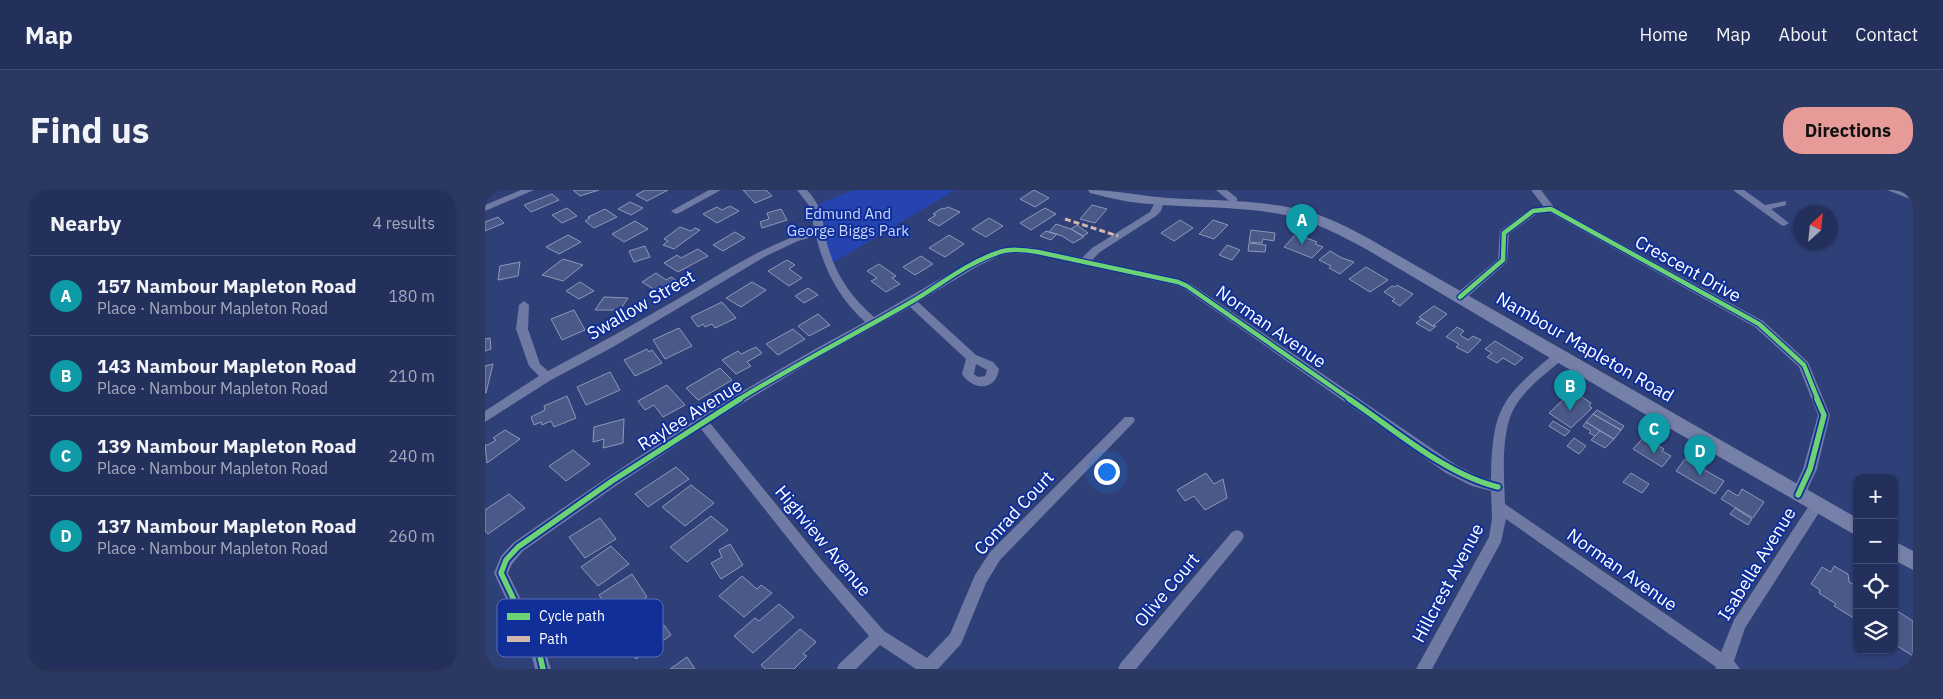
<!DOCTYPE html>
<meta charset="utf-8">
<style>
:root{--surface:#23305b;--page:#2b3861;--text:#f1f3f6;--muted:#a3a9bb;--line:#404b71;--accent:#e69b98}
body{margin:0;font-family:"IBM Plex Sans",sans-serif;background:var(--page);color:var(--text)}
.controls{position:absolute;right:15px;bottom:15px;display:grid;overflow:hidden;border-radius:10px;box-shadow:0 1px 4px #0004}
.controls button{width:45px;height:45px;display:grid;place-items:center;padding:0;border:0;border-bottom:1px solid var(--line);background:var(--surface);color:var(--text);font:25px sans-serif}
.compass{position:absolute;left:1308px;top:15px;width:45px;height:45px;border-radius:50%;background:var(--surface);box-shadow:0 1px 4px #0004;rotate:27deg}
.you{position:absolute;left:621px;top:281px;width:18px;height:18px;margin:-12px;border:4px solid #fff;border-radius:50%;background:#1a73e8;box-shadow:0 0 0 8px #1a73e833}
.badge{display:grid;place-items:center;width:32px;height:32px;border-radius:50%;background:var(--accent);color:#fff;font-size:16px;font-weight:700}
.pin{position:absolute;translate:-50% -41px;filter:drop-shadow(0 1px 2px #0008)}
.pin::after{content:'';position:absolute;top:26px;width:18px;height:15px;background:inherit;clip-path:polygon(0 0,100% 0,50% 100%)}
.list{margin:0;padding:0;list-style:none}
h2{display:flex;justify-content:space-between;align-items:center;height:65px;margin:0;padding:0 20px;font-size:21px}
h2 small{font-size:16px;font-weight:400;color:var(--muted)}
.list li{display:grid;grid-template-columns:32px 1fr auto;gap:15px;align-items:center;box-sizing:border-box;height:80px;padding:0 20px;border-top:1px solid var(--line)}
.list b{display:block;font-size:19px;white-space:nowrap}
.list p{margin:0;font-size:16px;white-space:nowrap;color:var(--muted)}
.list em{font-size:16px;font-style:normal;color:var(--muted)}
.icon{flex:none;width:28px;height:28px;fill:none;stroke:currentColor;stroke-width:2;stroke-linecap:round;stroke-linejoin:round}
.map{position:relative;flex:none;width:1428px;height:479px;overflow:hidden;border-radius:20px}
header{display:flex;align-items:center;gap:30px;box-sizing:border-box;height:70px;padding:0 25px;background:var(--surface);border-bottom:1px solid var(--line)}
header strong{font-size:24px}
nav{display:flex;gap:28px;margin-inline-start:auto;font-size:18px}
.intro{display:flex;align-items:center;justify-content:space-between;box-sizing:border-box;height:120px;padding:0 30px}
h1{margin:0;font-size:35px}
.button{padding:12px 22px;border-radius:20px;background:var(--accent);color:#111;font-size:18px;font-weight:700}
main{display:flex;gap:30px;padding:0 30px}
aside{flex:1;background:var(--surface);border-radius:20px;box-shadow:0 1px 4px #0004}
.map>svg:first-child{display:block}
</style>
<header>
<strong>Map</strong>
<nav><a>Home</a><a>Map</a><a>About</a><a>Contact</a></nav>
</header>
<div class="intro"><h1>Find us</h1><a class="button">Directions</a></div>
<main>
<aside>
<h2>Nearby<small>4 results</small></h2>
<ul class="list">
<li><span class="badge" style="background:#0f9aa8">A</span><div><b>157 Nambour Mapleton Road</b><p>Place · Nambour Mapleton Road</p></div><em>180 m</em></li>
<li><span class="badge" style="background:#0f9aa8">B</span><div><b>143 Nambour Mapleton Road</b><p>Place · Nambour Mapleton Road</p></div><em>210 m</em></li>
<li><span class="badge" style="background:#0f9aa8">C</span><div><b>139 Nambour Mapleton Road</b><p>Place · Nambour Mapleton Road</p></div><em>240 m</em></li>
<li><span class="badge" style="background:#0f9aa8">D</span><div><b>137 Nambour Mapleton Road</b><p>Place · Nambour Mapleton Road</p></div><em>260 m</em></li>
</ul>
</aside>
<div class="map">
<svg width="1428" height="479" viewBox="0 0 1428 479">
<rect width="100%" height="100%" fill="#2f4079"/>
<path fill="#2544af" d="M369,0H470L344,75L329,16Z"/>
<path fill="#4a5987" stroke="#8e97b9" d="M88,0H114L95,6Z
M160,0H183L162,11L151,5Z
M258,0H281L287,6L270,13Z
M549,0L564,8L550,17L535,9Z
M67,4L74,10L46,22L39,15Z
M145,12L158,18L146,25L133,19Z
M607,15L622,19L610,33L595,29Z
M245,16L254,21L232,33L218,24L232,17L237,20Z
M463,17L475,22L454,36L443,30L451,25L448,24L457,18L459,19Z
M82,18L92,26L77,33L67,25Z
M560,18L571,24L546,40L535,33Z
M120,19L132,27L109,38L100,31L105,28L103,27Z
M296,19L302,30L277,38L275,32L284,29L282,23Z
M13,27L19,33L0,41V32Z
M504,28L518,36L501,47L487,39Z
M695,30L708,38L689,51L676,43Z
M728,30L743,35L729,49L714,44Z
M150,31L163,39L139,52L127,44Z
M571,34L586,39L599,47L588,53L577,46L564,42Z
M592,35L603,43L598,46L586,39Z
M195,37L206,41L210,38L215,40L189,59L178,55L183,51L179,49Z
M766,40L790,43L789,51L778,49L777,53L764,52Z
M561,41L564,42L572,44L566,50L555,46Z
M250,42L260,48L238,61L228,55Z
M811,44L832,52L830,54L838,57L827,68L799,57Z
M83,45L96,52L74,64L61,57Z
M464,45L479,54L460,67L444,58Z
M764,53L781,55L780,62L763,61Z
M742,55L755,60L747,70L734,65Z
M160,56L165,67L149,72L144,61Z
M213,59L223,66L193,82L179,73L192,65L196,68Z
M845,61L857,68L869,72L855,84L844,78L846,76L834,70Z
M436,66L448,74L430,85L418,77Z
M78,69L98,75L78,91L57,85Z
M302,70L310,75L304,79L317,88L304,96L283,81Z
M35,72L33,86L13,90L15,76Z
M394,74L411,86L407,88L415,94L401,102L386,91L392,88L382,81Z
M881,77L903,90L885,102L864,89Z
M171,83L181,90L186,87L192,91L173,102L157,92Z
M95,92L109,101L94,109L81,101Z
M267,92L281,100L256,117L241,108Z
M912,95L928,104L915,116L907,111L910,109L899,102L907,96L910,97Z
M323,98L333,105L319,113L310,106Z
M119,107L143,108L135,120H110Z
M237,112L251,128L230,138L227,134L220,137L218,134L213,137L206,127Z
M949,116L962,124L948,136L934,127Z
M89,120L100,140L77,150L66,129Z
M333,124L345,135L324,146L313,136Z
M936,129L948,136H951L945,141L931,133Z
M972,137L979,141L975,145L983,150L988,146L996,150L983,163L971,157L974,154L961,147Z
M194,138L207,156L180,169L168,150Z
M308,139L320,149L293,165L281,154Z
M5,148L6,159L0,161V149Z
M1010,151L1038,168L1030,175L1018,168L1012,173L1002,167L1007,163L1000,159Z
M271,157L277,163L262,172L266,176L251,184L237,170L253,161L256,164Z
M162,159L164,162L167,160L177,173L150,186L139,170Z
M8,174L1,203H0V176Z
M235,178L247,190L213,210L201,198Z
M125,182L135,200L101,215L92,197Z
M182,195L200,215L178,227L169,215L160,220L153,211Z
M1083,205L1090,209L1094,205L1106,213L1104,216L1107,218L1086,238L1064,223Z
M82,206L91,228L69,237L66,231L57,235L56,232L49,235L46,227L60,220L59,216Z
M1112,220L1139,236L1136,240L1108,224Z
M1108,224L1136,240L1129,249L1101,232Z
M139,229L138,253L118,258L119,249L108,252L109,237Z
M1068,231L1085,241L1080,246L1064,236Z
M1101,232L1115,241L1110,246L1104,243L1106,241L1098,236Z
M20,240L35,249L2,273L0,255H3L11,250L8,248Z
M1115,241L1129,249L1120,258L1106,250Z
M1159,247L1179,259L1177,261L1186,266L1177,277L1148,259Z
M1089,248L1101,256L1094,264L1082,256Z
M88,260L105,274L81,291L64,276Z
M1200,269L1239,291L1230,304L1191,281Z
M191,277L204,289L163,317L150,304Z
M721,283L729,294L738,289L742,308L720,320L709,306L700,311L692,300Z
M1146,283L1164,294L1157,303L1138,292Z
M206,295L229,313L200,336L177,317Z
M1257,299L1279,312L1268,328L1236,309L1243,300L1253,306Z
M24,304L40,318L3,344L0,341V320Z
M1250,318L1267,329L1263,335L1245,324Z
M226,326L243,340L202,372L185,357Z
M115,328L131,349L100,368L84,347Z
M245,354L258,375L236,389L226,373L237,367L234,360Z
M126,356L144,374L113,396L96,377Z
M1349,376L1363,384L1364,392L1372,396V430L1349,416L1351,414L1334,403L1335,400L1326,394L1337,377L1346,382Z
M147,384L162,407L129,428L114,405Z
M257,386L272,399L276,395L287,403L259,427L234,406Z
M294,414L309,427L268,463L249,446L270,428L274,431Z
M1409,419L1428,431V466L1409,454Z
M161,425L167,433L156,440L161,447L179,435L186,445L151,469L134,443Z
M315,439L331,452L318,464L322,466L309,479H280L276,475Z
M202,467L210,479H185Z"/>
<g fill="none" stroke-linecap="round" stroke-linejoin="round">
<path fill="#6e7aa4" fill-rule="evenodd" d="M36,0H49L0,21V15Z
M224,0H236L194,23L191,24L186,21Z
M312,0H322C341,21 336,32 343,57C351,85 366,107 389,127L486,71L514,59L528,57H543L597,68L607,58L665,22L671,10H677L679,12L676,21L671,26L615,62L607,70L693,89L706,94L971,275L995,287L1006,290C1007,218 1016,208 1070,163H1078L1080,166L1078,169C1062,183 1043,196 1031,215C1015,239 1019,286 1020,314L1236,462L1249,430L1327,311L1332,309L1337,311L1339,315L1260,438L1249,471L1255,479H1230L1231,477L1021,329L1016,352L947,479H931L1004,347L1007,329L1006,301L987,296L961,283L698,98L690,95L553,65L528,63L516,65L493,76L433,112L491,165L508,172L514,179C513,183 512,188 509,191C499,202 483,194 477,184L481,169L425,117L327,171L225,233L338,372L399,441L442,468L465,444L490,385L505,362L640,227H648L650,230L648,233L515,370L501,393L476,454L453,479H431L395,455L371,479H352L354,474L384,446L328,380L216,239L132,295L38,361L27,374L23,383L59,457L66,479H50L46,463L9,383L16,366L28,353C141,273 257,197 380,132C354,108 339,80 331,46L313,51L281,66L128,157L66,190L0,232V221L54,186L44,176L31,139L34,115L39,111L44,115L43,139L55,174L63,181C110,156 157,130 203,103C244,79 283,53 329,40L326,18ZM491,174L502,180L500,186L493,187L489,184Z
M731,0H742L752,8V17H746L744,11Z
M1046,0H1056L1069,17L1278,131L1323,172L1345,225L1332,279L1318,309L1313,311L1308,309L1306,305L1318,279L1333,225L1314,177L1270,137L1064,22L1051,24L1024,44L1022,72L979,110H971L970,107L971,104L1013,69L1015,41L1045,19L1059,17Z
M1248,0H1259L1280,15L1301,11V15L1286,19L1304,33L1299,36L1296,35Z
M1402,0H1416L1428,4V10Z
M752,340L757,342L759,346L757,350L651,479H633L635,474L747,342Z"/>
<path fill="#7480a8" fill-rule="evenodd" d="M603,0C630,0 656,6 683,8C734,11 785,9 834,25C858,34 880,46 902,59L1372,328V346L1158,223L881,59C855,45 829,31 800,25C756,16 710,18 666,14C645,13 625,8 605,3Z
M1409,351L1428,361V380L1409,370Z"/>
<path stroke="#d1b7ad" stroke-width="3" stroke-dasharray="6 3" stroke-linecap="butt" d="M580,29L633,46"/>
<g stroke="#102f98" stroke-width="7">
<path id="cycleway-far1" d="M975,107L1018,70L1019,43L1048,21L1066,19L1274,134L1319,175L1333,210
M253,210C310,175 368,145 426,112C454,96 480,74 512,63C525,58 539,60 553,62L693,92L702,96L866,210"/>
</g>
<g stroke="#102f98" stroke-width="9">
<path id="cycleway" d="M864,209C909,239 961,285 1013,297
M1313,305L1325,279L1339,225L1332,209
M58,479L54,462L16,383L21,370L33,357L127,291L255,209"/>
</g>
<use href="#cycleway-far1" stroke="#6cd273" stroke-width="4.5"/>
<use href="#cycleway" stroke="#6cd273" stroke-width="5.5"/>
</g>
<g text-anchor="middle" stroke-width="4" stroke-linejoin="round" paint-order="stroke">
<g font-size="15" fill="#cad6fe" stroke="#102f98">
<text x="363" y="29">Edmund And<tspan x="363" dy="17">George Biggs Park</tspan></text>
</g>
<g font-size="18" fill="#fff" stroke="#102f98">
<text transform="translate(1203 79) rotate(29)" y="6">Crescent Drive</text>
<text transform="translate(156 115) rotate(-30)" y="6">Swallow Street</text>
<text transform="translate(786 137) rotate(35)" y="6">Norman Avenue</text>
<text transform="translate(1100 157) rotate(30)" y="6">Nambour Mapleton Road</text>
<text transform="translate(205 225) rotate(-32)" y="6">Raylee Avenue</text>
<text transform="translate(529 323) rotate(-47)" y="6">Conrad Court</text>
<text transform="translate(338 351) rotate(50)" y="6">Highview Avenue</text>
<text transform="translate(1272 374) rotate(-58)" y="6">Isabella Avenue</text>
<text transform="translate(1137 380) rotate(35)" y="6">Norman Avenue</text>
<text transform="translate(963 393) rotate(-62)" y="6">Hillcrest Avenue</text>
<text transform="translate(682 400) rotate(-50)" y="6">Olive Court</text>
</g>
</g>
<rect x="12" y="409" width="166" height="58" rx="8" fill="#102f98" stroke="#586db7" stroke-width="1"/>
<rect x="22" y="423" width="23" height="7" fill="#6cd273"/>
<rect x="22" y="446" width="23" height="6" fill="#d1b7ad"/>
<g font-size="14" fill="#fff">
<text x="54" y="431">Cycle path</text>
<text x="54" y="454">Path</text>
</g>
</svg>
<div class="controls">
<button>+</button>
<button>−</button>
<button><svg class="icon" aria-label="locate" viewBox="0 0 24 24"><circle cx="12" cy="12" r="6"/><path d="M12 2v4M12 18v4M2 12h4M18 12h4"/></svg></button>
<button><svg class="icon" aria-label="layers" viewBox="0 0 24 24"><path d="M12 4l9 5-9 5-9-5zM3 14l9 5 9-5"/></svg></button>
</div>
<svg class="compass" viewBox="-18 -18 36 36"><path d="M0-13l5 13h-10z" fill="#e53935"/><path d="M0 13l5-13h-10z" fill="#a3a9bb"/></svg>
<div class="you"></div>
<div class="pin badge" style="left:817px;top:55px;background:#0f9aa8">A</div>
<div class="pin badge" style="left:1085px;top:221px;background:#0f9aa8">B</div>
<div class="pin badge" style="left:1169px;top:264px;background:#0f9aa8">C</div>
<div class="pin badge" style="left:1215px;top:286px;background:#0f9aa8">D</div>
</div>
</main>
